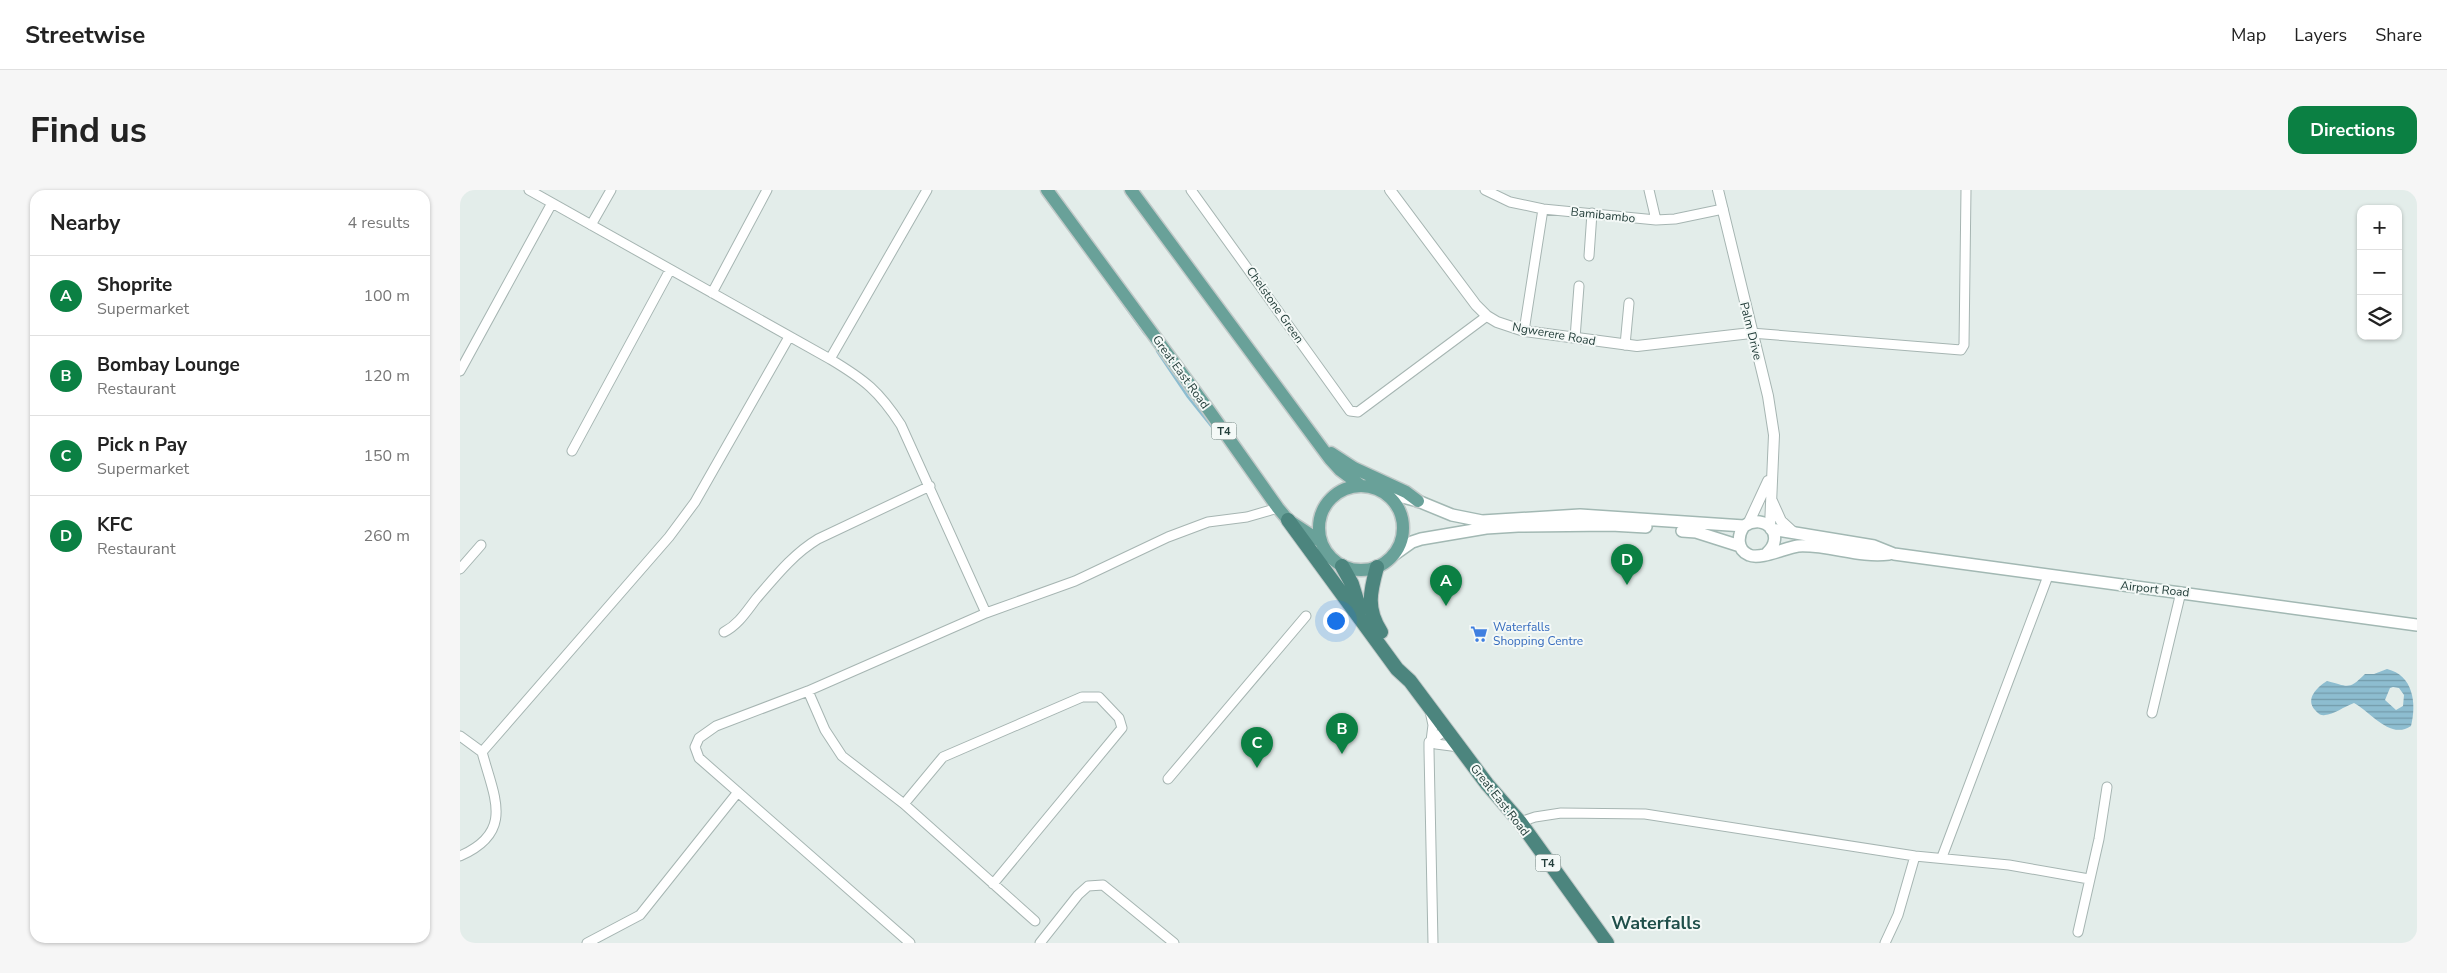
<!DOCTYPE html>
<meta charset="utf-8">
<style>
:root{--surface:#fff;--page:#f6f6f6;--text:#222;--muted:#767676;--line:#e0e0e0;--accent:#0b8043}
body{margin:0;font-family:"Nunito Sans",sans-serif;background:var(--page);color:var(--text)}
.controls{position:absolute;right:15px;top:15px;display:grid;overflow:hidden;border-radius:10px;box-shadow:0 1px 4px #0004}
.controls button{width:45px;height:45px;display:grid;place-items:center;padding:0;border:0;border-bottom:1px solid var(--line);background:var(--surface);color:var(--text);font:25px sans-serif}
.you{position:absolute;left:875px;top:430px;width:18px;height:18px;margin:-12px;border:4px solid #fff;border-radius:50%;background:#1a73e8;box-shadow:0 0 0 8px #1a73e833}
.badge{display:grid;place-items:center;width:32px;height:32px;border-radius:50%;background:var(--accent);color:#fff;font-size:16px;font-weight:700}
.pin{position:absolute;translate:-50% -41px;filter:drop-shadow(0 1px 2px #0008)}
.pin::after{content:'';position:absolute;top:26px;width:18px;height:15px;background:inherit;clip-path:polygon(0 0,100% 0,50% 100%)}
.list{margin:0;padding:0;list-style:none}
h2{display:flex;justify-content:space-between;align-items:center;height:65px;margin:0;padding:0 20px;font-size:21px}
h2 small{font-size:16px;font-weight:400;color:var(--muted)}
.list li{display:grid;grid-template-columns:32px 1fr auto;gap:15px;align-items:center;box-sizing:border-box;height:80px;padding:0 20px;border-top:1px solid var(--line)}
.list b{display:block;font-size:19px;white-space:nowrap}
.list p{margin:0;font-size:16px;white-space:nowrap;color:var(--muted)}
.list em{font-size:16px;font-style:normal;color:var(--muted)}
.icon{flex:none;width:28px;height:28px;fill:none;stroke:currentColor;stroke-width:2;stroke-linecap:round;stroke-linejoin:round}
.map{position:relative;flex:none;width:1957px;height:753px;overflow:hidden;border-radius:15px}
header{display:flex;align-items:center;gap:30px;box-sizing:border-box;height:70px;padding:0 25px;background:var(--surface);border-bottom:1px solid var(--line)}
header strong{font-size:24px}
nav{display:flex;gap:28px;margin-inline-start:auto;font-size:18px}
.intro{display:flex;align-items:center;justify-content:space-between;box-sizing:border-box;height:120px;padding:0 30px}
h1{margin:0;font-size:35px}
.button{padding:12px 22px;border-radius:15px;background:var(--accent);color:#fff;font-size:18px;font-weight:700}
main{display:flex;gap:30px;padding:0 30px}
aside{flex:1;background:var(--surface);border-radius:15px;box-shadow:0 1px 4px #0004}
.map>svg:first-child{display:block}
</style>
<header>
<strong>Streetwise</strong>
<nav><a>Map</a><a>Layers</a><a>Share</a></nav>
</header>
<div class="intro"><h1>Find us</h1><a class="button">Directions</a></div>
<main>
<aside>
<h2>Nearby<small>4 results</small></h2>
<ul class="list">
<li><span class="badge">A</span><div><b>Shoprite</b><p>Supermarket</p></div><em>100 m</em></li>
<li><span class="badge">B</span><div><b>Bombay Lounge</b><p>Restaurant</p></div><em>120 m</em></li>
<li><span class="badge">C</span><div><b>Pick n Pay</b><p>Supermarket</p></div><em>150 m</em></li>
<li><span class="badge">D</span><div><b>KFC</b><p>Restaurant</p></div><em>260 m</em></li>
</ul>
</aside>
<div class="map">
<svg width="1957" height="753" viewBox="0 0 1957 753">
<defs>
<pattern id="water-rules" width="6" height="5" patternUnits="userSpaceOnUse" patternTransform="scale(1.25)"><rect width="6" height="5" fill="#8dbdd0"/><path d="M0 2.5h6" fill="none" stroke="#739baa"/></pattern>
</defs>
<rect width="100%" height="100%" fill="#e3edea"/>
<path fill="url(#water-rules)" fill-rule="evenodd" d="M1927,479C1953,485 1957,513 1951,536C1930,550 1911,522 1894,513C1885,516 1873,525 1865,525C1860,526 1858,523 1855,520C1845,509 1857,497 1867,491C1888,496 1888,501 1905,484H1914ZM1933,497L1939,498L1944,505L1943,516L1936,520L1925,510L1930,498Z"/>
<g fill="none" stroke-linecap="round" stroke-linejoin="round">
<path stroke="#8dbdd0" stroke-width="2.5" d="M652,98L685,144
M697,161L728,207L760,247"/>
<g stroke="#a6b5b2" stroke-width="11">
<path id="minor" d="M69,0L370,169C405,190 419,201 441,235L526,423
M731,0L890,221L898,222L902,219L1027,126
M1025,0L1050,12L1083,19L1196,30L1215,29L1263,19
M1189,0L1196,30
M131,35L151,0
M1129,66L1132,23
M252,103L307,0
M1064,141L1083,19
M1291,143L1501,160L1504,155L1506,0
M1115,148L1119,96
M1165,155L1169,113
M370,169L467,0
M0,181L92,13
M112,261L210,80
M0,379L21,355
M264,442C278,435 286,422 296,409C315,387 333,364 358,349L470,296
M348,501L365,540L382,566L444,614L575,731
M970,521L973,535L971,551
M1692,523L1721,402
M0,546L22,562L209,347L235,312L329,147
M976,554L999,557
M708,589L846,426
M444,614L483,567L622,507H639L659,528L662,538L533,694
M1060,632L1075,627L1101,623L1185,624L1455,666L1549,675L1629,689
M0,666C55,642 34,607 22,562
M1482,667L1588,386
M1618,742L1639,649L1647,597
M127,753L180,725L278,602
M450,753L239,568L235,557L239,548L256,536L348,501L526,423L615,391L708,347L748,332L787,327L818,318
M580,753L618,705L628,696L643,695L714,753
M973,753L969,560V552L986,540
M1425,753L1438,725L1455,666"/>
</g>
<g stroke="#a6b5b2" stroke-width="12">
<path id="tertiary" d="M930,0L1016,115L1027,126L1037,132L1064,141L1177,156L1291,143
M1258,0L1308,206L1314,245L1310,337
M1312,311L1321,331L1334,343
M1289,332L1308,291"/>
</g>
<g stroke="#a2b8b3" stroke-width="14">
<path id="secondary" d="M927,303L958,311L992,325L1022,331L1120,325L1284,336
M1311,339L1414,356L1434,364L1957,435
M1222,341L1236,342L1280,356
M1307,363C1326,346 1306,322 1284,336C1277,346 1277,360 1289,365C1300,370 1325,358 1338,356C1368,354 1399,368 1429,364
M935,364L952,352L961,349L1026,338L1058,336L1151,335L1186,337"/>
</g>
<g stroke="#c1c9c8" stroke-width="15">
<path id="primary" d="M587,0L748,219L818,318L828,330L860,351
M671,0L870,269L880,280L900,295
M871,263L894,278L946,302L958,311
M859 338a42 42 0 1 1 84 0a42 42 0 1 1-84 0Z"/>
</g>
<g stroke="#c1c9c8" stroke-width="16">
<path id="trunk" d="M828,330L937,479L950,491L1027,594L1060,632L1147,753
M882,376L892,394L900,420
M917,377C910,402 906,419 921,442"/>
</g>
<use href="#minor" stroke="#fff" stroke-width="9"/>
<use href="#tertiary" stroke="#fff" stroke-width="10"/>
<use href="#secondary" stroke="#fff" stroke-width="11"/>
<use href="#primary" stroke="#69a199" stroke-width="12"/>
<use href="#trunk" stroke="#4c857e" stroke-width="14"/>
</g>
<defs>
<g id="supermarket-bare" transform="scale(1.35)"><path d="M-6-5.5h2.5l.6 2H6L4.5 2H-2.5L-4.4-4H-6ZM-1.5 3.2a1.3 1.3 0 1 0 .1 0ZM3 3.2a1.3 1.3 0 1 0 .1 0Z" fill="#3f7fe0" stroke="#f4f9f7" stroke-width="2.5" paint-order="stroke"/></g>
</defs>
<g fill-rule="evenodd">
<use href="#supermarket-bare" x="1019" y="444"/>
</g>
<g text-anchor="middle" stroke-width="4" stroke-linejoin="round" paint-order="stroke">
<g fill="#f4f9f7" stroke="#627673" stroke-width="1">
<rect x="751.5" y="232.5" width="25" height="17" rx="4"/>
<rect x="1075.5" y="664.5" width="25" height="17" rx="4"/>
</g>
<g font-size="11" font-weight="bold" fill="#233e3a">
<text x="764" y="245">T4</text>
<text x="1088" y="677">T4</text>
</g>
<g font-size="12" fill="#233e3a" stroke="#f4f9f7">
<text transform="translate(1143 25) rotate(6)" y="4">Bamibambo</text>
<text transform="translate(815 115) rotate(55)" y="4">Chelstone Green</text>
<text transform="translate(1291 141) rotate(76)" y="4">Palm Drive</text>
<text transform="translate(1094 144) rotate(10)" y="4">Ngwerere Road</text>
<text transform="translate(721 182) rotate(54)" y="4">Great East Road</text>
<text transform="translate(1695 399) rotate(6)" y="4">Airport Road</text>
<text transform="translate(1040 610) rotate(52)" y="4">Great East Road</text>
</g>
<g font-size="12" fill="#366cbe" stroke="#f4f9f7" text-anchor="start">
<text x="1033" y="441">Waterfalls<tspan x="1033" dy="14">Shopping Centre</tspan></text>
</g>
<g font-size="18" font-weight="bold" fill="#1f4f4a" stroke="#f4f9f7">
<text x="1196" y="739">Waterfalls</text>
</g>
</g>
</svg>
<div class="controls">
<button>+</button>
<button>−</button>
<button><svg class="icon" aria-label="layers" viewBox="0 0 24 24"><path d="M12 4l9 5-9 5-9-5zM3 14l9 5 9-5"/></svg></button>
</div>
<div class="you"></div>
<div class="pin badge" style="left:986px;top:416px">A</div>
<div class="pin badge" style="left:882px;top:564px">B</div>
<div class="pin badge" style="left:797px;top:578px">C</div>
<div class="pin badge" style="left:1167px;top:395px">D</div>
</div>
</main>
